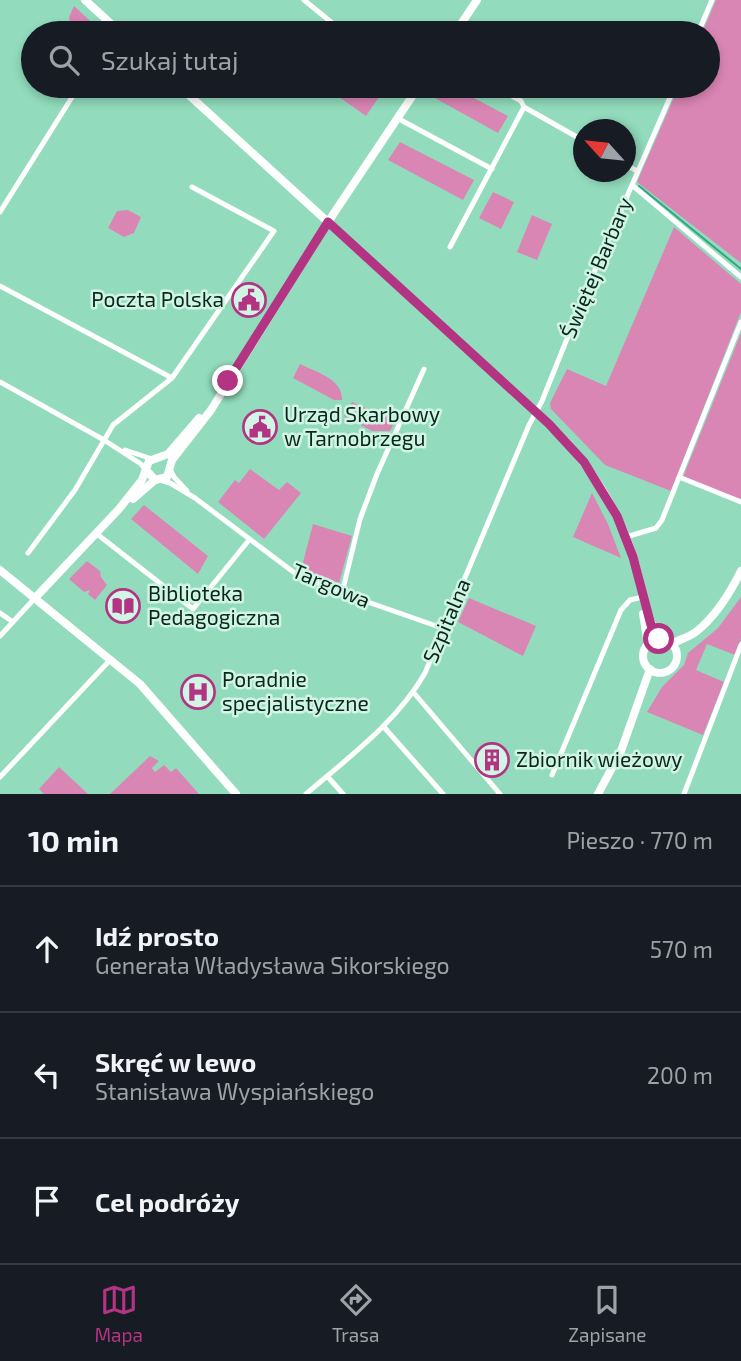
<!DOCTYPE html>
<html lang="pl">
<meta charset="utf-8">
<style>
:root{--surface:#171b24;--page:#20242c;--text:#f1f3f6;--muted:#9ea1a6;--line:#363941;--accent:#b23483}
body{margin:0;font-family:"Exo 2",sans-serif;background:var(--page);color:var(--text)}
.compass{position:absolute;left:573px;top:119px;width:63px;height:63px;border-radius:50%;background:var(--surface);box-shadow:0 4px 10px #0003;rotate:297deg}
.stop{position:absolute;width:21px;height:21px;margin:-16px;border:5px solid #b23483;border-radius:50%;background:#fff}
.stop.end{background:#b23483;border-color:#fff;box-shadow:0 2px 7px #0008}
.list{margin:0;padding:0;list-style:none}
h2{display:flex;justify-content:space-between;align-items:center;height:91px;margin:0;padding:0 28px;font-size:30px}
h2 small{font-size:23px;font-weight:400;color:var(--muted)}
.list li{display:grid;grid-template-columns:46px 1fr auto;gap:21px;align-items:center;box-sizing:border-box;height:126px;padding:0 28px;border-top:2px solid var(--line)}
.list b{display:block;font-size:26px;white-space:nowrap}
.list p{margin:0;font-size:23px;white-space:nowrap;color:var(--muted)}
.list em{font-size:23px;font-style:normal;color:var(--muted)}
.icon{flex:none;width:38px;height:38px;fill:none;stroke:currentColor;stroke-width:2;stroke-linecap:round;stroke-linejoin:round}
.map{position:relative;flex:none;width:741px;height:794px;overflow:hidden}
.search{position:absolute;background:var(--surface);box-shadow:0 4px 10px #0003;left:21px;right:21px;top:21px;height:77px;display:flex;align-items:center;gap:18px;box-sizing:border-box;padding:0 24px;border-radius:38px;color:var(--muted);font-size:26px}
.sheet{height:469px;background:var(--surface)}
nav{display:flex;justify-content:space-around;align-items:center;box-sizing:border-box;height:98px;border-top:2px solid var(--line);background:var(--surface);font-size:19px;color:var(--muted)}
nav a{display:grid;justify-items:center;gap:4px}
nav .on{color:var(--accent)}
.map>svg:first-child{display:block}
</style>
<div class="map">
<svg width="741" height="794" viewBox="0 0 741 794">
<rect width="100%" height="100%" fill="#92dcbd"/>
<path fill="#da86b4" d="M716,0H741V263L637,182L679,86H708V33H702Z
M74,6L101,31L100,33L71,31L69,17Z
M336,86H363L379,97L366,116L332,92Z
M440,86H451L508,116L498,133L433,97Z
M400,142L474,180L463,200L388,160Z
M493,192L514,202L501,229L479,218Z
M128,210L141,217L134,233L124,237L108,228L117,211Z
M532,215L552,224L537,260L517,252Z
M674,227L741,284V312L671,491L605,465L551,409L550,403L567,369L606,386Z
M741,333V500L683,477Z
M300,364C316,372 343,379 342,400H334L293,378Z
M352,402L395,421L390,431H372L344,416Z
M250,469L279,490L287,482L301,493L264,539L218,502L235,480L239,483Z
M592,493L608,524L621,558L573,537Z
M144,505L208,556L198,574L131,519Z
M313,524L352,536L339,583L301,570Z
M87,561L100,571L101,577L107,585L95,600L88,594L90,590L84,592L69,579Z
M741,597V639L735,655L707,644L696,670L724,682L703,735L647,712L662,687L684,665L688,653L718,628Z
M469,598L536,626L523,656L458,622Z
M150,756L159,761L152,768L155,772L164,765L171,772L176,768L199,794H110Z
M59,767L88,794H44L39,789Z"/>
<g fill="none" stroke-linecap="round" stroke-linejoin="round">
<path stroke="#30a780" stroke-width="2" d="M639,186L741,269"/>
<path stroke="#fff" stroke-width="5" d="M304,0L336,26
M698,33L712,0
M493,86L521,101L524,107L584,141
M397,118L492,169
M626,165L637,171
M632,185L741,277
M0,212L79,86
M450,247L524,107
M0,286L172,378
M0,382L104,440L141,464L147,471
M125,450L152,459
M170,469L174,477L187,491
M679,477L741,502
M160,480L170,483L195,498L296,574L342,593L445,629
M97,534L193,609L249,540
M626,537L656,528L662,520L741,322
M28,553L75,490L113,425L172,378L274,231L192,187
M342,593L360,519L377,474L424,369
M0,613L13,622
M0,636L35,598
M414,693L500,794
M383,726L443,794
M552,775L621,610L630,600L643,597
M327,776L343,794
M0,777L111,659
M306,794C349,757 397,722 425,673L529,425L542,401L589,284L675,86
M684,794L741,645"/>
<path stroke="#fff" stroke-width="8" d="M85,0L121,33
M455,33L477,0
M179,86L549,424C588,462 616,504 633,556C642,584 644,613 659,639
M147,471L155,480L167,477L172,460L211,410L328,222L419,86
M133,499L155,480
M0,570L140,684L236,794
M35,598L119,509L142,480L149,461L168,454L199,418
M643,614L648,644
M643 656a17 17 0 1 1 34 0a17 17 0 1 1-34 0Z
M672,644C680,639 690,637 697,631C717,615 730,593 741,571
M598,794L621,751L650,669"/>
</g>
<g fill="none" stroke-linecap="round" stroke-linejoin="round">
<path stroke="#b23483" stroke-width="9" d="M228,381L328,222L549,424L584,462L617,516L633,557L651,625L659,639"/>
</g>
<defs>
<g id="civic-ring" transform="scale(1.75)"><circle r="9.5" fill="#d1f4e4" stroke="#b23483" stroke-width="1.5"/><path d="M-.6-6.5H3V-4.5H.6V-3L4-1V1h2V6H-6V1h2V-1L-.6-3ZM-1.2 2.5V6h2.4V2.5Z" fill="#b23483"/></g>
<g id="library-ring" transform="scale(1.75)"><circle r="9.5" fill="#d1f4e4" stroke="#b23483" stroke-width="1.5"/><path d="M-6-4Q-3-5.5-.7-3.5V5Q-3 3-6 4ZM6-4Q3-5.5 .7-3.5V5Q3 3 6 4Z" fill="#b23483"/></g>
<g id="hospital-ring" transform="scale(1.75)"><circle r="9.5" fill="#d1f4e4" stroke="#b23483" stroke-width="1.5"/><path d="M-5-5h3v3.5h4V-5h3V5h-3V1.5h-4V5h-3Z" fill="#b23483"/></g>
<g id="building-ring" transform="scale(1.75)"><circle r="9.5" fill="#d1f4e4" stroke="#b23483" stroke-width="1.5"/><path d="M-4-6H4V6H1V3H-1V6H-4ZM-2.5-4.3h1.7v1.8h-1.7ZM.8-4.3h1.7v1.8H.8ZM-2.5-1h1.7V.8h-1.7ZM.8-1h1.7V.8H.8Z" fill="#b23483"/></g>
</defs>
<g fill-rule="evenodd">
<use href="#civic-ring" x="249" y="300"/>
<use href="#civic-ring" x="260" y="427"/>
<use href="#library-ring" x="123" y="606"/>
<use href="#hospital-ring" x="198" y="692"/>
<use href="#building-ring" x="492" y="760"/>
</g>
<g text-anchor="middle" stroke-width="5" stroke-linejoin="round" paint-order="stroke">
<g font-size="21" fill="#08281d" stroke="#d1f4e4">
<text transform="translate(597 268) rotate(-67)" y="7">Świętej Barbary</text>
<text transform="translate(331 586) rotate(23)" y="7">Targowa</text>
<text transform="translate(447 621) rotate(-67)" y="7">Szpitalna</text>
</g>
<g font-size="21" fill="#08281d" stroke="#d1f4e4" text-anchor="start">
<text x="224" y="307" text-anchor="end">Poczta Polska</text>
<text x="284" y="422">Urząd Skarbowy<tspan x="284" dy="24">w Tarnobrzegu</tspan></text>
<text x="148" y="601">Biblioteka<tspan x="148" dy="24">Pedagogiczna</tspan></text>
<text x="222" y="687">Poradnie<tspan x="222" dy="24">specjalistyczne</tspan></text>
<text x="516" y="767">Zbiornik wieżowy</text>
</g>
</g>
</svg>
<svg class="compass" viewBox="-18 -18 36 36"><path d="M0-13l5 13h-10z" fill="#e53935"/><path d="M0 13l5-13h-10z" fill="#9ea1a6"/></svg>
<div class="stop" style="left:659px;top:639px"></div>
<div class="stop end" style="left:228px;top:381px"></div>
<div class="search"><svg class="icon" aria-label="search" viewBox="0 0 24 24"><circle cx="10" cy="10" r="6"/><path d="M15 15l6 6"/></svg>Szukaj tutaj</div>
</div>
<section class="sheet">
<h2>10 min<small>Pieszo · 770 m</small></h2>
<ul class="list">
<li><svg class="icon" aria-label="ahead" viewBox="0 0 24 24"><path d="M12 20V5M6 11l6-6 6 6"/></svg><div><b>Idź prosto</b><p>Generała Władysława Sikorskiego</p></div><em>570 m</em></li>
<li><svg class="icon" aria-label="left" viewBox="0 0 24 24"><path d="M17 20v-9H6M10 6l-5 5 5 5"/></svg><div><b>Skręć w lewo</b><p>Stanisława Wyspiańskiego</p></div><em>200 m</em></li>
<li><svg class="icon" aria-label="arrive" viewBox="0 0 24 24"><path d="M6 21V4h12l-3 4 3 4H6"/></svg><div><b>Cel podróży</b></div></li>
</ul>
</section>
<nav>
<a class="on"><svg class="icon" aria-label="map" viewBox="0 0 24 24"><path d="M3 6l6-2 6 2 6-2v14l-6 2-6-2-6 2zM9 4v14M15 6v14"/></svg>Mapa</a>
<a><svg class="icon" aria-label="directions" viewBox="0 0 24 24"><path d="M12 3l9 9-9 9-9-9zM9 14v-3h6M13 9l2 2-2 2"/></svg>Trasa</a>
<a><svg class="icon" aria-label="saved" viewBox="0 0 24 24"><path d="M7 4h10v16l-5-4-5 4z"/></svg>Zapisane</a>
</nav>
